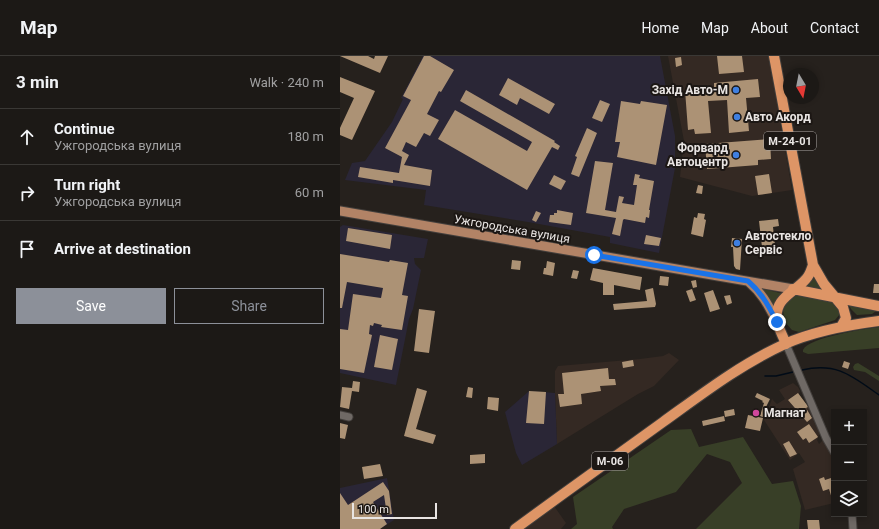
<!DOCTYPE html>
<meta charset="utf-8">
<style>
:root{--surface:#1c1916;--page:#25221f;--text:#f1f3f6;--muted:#a0a0a1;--line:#3a3835;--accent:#8c9099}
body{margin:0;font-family:Roboto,sans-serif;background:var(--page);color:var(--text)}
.controls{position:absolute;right:12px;bottom:12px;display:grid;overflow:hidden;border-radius:0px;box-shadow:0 2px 6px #0003}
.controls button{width:36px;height:36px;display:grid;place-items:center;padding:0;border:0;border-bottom:1px solid var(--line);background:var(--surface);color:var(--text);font:20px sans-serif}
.compass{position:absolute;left:443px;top:12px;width:36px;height:36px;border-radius:50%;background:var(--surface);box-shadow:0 2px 6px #0003;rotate:170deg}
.scale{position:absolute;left:12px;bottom:10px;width:85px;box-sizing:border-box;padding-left:4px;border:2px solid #e9e5e3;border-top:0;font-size:11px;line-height:14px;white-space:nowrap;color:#e9e5e3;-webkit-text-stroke:3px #1c1714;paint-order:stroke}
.stop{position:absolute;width:12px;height:12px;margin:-9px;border:3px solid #1a73e8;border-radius:50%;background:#fff}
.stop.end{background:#1a73e8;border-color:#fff;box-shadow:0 1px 4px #0008}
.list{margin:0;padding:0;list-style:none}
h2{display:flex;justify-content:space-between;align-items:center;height:52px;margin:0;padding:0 16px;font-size:17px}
h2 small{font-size:13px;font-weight:400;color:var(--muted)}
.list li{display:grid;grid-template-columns:26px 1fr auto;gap:12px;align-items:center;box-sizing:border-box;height:56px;padding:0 16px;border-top:1px solid var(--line)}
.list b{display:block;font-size:15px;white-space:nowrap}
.list p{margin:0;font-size:13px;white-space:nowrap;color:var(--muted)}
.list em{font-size:13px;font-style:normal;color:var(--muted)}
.actions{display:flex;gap:8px;padding:12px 16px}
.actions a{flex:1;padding:9px 0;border:1px solid var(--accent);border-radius:0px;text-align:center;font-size:14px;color:var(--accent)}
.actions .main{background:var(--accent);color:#fff}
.icon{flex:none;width:22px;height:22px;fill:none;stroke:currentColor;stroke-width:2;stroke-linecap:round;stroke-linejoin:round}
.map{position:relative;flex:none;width:539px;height:473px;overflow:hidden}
header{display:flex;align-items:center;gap:24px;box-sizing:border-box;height:56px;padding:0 20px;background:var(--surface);border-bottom:1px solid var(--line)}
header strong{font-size:19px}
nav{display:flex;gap:22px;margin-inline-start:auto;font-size:14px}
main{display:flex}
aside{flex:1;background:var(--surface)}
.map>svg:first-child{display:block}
</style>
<header>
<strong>Map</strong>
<nav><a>Home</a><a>Map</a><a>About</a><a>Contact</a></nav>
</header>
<main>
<aside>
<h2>3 min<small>Walk · 240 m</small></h2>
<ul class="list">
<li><svg class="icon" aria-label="ahead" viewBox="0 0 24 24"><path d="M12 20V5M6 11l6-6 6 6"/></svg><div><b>Continue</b><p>Ужгородська вулиця</p></div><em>180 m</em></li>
<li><svg class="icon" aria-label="right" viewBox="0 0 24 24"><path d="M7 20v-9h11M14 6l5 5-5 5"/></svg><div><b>Turn right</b><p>Ужгородська вулиця</p></div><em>60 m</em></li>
<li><svg class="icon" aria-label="arrive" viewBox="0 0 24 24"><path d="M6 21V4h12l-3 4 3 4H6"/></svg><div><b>Arrive at destination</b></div></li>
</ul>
<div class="actions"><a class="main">Save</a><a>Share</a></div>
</aside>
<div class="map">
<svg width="539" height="473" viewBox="0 0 539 473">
<rect width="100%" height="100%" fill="#26211d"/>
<path fill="#342923" d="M328,0H429L452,134L412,140L340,121L344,85Z
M329,297L339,304L314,330L298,338L217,388L215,337V315L218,310L300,303L323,300Z
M453,327L458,331L460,335L459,338L467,350L471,352L481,374L477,384L479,388L484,383L494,400V447L465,454L453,413L465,406L459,397L450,404L424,364L432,343L437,348L445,343L439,334Z
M214,450L226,467L221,473H183Z"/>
<path fill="#2a2636" d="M83,0H320L335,80V112L319,197L270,187V181L188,166L84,149L86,134L5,124L12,107L25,105L52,66L63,43L61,42Z
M3,169L88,183L84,202H74L75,208L81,214L73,253L69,263L56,329L0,317V171Z
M189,335L215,337L217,388L182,409L176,397L165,356Z
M47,422L54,464L40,473H0V432Z"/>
<path fill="#383f27" d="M476,220L482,235L464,232Z
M423,233L445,238L434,254Z
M454,238L491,244L499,253L500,258L495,264L459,276L452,274L444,265L443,253L446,244Z
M508,247L536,251V255L532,258L517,259L511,253Z
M539,271V292L468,298L463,296V294C469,281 525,273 539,271Z
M518,307L539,320V325L525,316L514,314L513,311L515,308Z
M351,373L359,391L403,381L432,428L453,425L461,450L459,473H356L402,427L390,406L367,398L336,436L284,453L272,471L273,473H231L237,468L233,441L331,374Z"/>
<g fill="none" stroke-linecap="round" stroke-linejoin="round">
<path stroke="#000b17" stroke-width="1.5" d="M462,314C497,306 512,320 539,339
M425,320H436L453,316"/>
</g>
<path fill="#ac9275" d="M0,0H28L34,3L35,0H48L40,17Z
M84,0H90L114,14L101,36L99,35L87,58L99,64L90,80L84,77L76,91L66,86L62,95L69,99L64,109L92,114L90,130L53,124V127L18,121L20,111L59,117L62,101L45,92L71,44L63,40Z
M377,0H402L404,16L379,18Z
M341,1L342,9L336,11L335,2Z
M0,21L35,35L12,84L0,79V72L14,42L0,36Z
M168,22L215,48L209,58L180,42L177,49L159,39Z
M418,23L420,41L406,42L409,75L389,77L387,44L368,45L371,77L355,78L354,73L348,74L345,34L374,31V27Z
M126,34L215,85L214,86L220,90L218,94L212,91L187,134L98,83L115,54L187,95L192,86L120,45Z
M260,44L270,48L262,66L252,62Z
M281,45L300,48L301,45L327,49L316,109L277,101L280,86H275Z
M247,72L257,77L239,121L231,118L237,101L235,100Z
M430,83L431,103L418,104V109L367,113L365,88Z
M255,105L273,107L265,154L276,156L279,140L284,141L282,147L294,149L297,129H293L295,118L300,119L299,122L314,125L309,154H310L309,162L306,161L305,167L284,163L283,164L280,180L272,178L276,162L246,157Z
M429,118L432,137L418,139L415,120Z
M214,119L226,125L221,134L209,128Z
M358,129L363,130L362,138L356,137Z
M217,154L233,157L231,169L209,166L210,159H214V157H217Z
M196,155L201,157L196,166L192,164Z
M358,157L365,158L364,163L366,164L363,181L351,178L354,161L357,162Z
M438,163L439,170L433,171L435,189L422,191L419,165Z
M8,172L52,179L50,193L6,185Z
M306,179L321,182L319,190L304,188Z
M392,182L402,183L400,214L396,213L394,210L393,191H391Z
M0,198L49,206L50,204L68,207L62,239L68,240L62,274L41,271L42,269L34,267L33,270L30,269L29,278L32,279L24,317L0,313V273L8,274L13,238L41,242L43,232L7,226L2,252H0Z
M172,204L181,205L180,214L171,213Z
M207,205L215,207L213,220L203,218L204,212H206Z
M253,212L302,221L300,234L274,229V239H263V227L250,224Z
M233,214L239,215L237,223L231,222Z
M320,220L329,221L328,230L319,229Z
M356,224L357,231L353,232L351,225Z
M534,228H539V237H533Z
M313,232L316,248L315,251L274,254L273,248L307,245L305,234Z
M352,233L356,244L350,246L346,235Z
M373,234L380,253L370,256L364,237Z
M390,239L392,247L387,249L384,240Z
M79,253L95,255L89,297L74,295Z
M40,279L58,283L52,314L34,311Z
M293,304L294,310L283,312L282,306Z
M504,305L510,307L508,313L502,311Z
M268,312L269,323H275L276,329L260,330L261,335L241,338L242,348L220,351L218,338H224L222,317Z
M13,325L20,326L19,336L12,335L9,353L0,351L2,331L12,332Z
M128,331L133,332L132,342L126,341Z
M77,332L87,335L76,373L96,379L93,388L64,380Z
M189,335L206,336L204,368L186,367Z
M417,337L430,343L426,351L428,352L425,362L420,360L424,347L422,346L423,345L415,341Z
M458,337L467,349L468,351L466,352L472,362L467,366L448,344Z
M148,341L159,342L158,355L147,353Z
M394,353L395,359L385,361L384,355Z
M408,359L423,362L420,375L405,372Z
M384,360L385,365L363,370L362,365Z
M0,367L8,369L5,383L0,382Z
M469,368L478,381L469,387L466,382L463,384L457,376Z
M449,385L457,398L450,401L443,388Z
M145,398V407L130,408V399Z
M40,408L43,420L24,423L22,411Z
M484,421L485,424L494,421V445L493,446L489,433L483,435L479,423Z
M43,426L49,435L52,458L47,459L44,439L33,446L47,468L40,473H0V437L8,449Z
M467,464H479L480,473H468Z"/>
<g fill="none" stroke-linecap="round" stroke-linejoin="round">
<g stroke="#433f3c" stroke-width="9">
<path id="minor" d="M446,288L486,382L494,396
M0,359L9,361
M512,458L513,473"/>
</g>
<g stroke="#433f3c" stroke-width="11">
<path id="major" d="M0,155L453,233
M409,226C423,238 428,249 437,266"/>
</g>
<g stroke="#433f3c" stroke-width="12">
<path id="highway" d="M434,0L473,209L484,228L503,251L506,262L501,271
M453,233L539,250
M446,288C443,280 438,272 437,264C434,242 454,237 466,223C470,219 471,214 473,209
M175,473C224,437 273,402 323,366C362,338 401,308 445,288C474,275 508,269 539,265"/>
</g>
<use href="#minor" stroke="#6f6965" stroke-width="7"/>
<use href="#major" stroke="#b28366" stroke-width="9"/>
<use href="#highway" stroke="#de9566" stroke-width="10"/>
</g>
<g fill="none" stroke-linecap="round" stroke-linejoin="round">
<path stroke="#1a73e8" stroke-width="5" d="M254,199L408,225C422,237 428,249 437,266"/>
</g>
<g fill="#3f7fe0" stroke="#1c1714" stroke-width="1.5">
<circle cx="396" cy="34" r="4"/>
<circle cx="397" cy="61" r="4"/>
<circle cx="396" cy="99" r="4"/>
<circle cx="397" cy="187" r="4"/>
</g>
<circle fill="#d1479c" stroke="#1c1714" stroke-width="1.5" cx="416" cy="357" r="4"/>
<g text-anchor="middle" stroke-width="4" stroke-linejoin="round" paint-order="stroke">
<g fill="#1c1714" stroke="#aca7a5" stroke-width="1">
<rect x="424" y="76" width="52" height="18" rx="3"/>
<rect x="252" y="396" width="36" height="18" rx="3"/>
</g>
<g font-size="11" font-weight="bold" fill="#e9e5e3">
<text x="450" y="89">М-24-01</text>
<text x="270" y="409">М-06</text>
</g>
<g font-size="12" font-weight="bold" fill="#e9e5e3" stroke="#1c1714" text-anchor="start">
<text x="388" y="38" text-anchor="end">Захід Авто-М</text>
<text x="405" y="65">Авто Акорд</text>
<text x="388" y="96" text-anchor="end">Форвард<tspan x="388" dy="14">Автоцентр</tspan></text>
<text x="405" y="184">Автостекло<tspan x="405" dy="14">Сервіс</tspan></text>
<text x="424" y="361">Магнат</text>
</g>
<g font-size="12" fill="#e9e5e3" stroke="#1c1714">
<text transform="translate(172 173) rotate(10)" y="4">Ужгородська вулиця</text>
</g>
</g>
</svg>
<div class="controls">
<button>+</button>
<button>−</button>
<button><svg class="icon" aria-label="layers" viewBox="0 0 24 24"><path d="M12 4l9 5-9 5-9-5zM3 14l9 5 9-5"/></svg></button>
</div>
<svg class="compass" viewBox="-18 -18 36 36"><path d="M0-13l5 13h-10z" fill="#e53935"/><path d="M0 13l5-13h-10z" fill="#a0a0a1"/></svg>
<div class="scale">100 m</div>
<div class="stop" style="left:254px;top:199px"></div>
<div class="stop end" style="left:437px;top:266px"></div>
</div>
</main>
